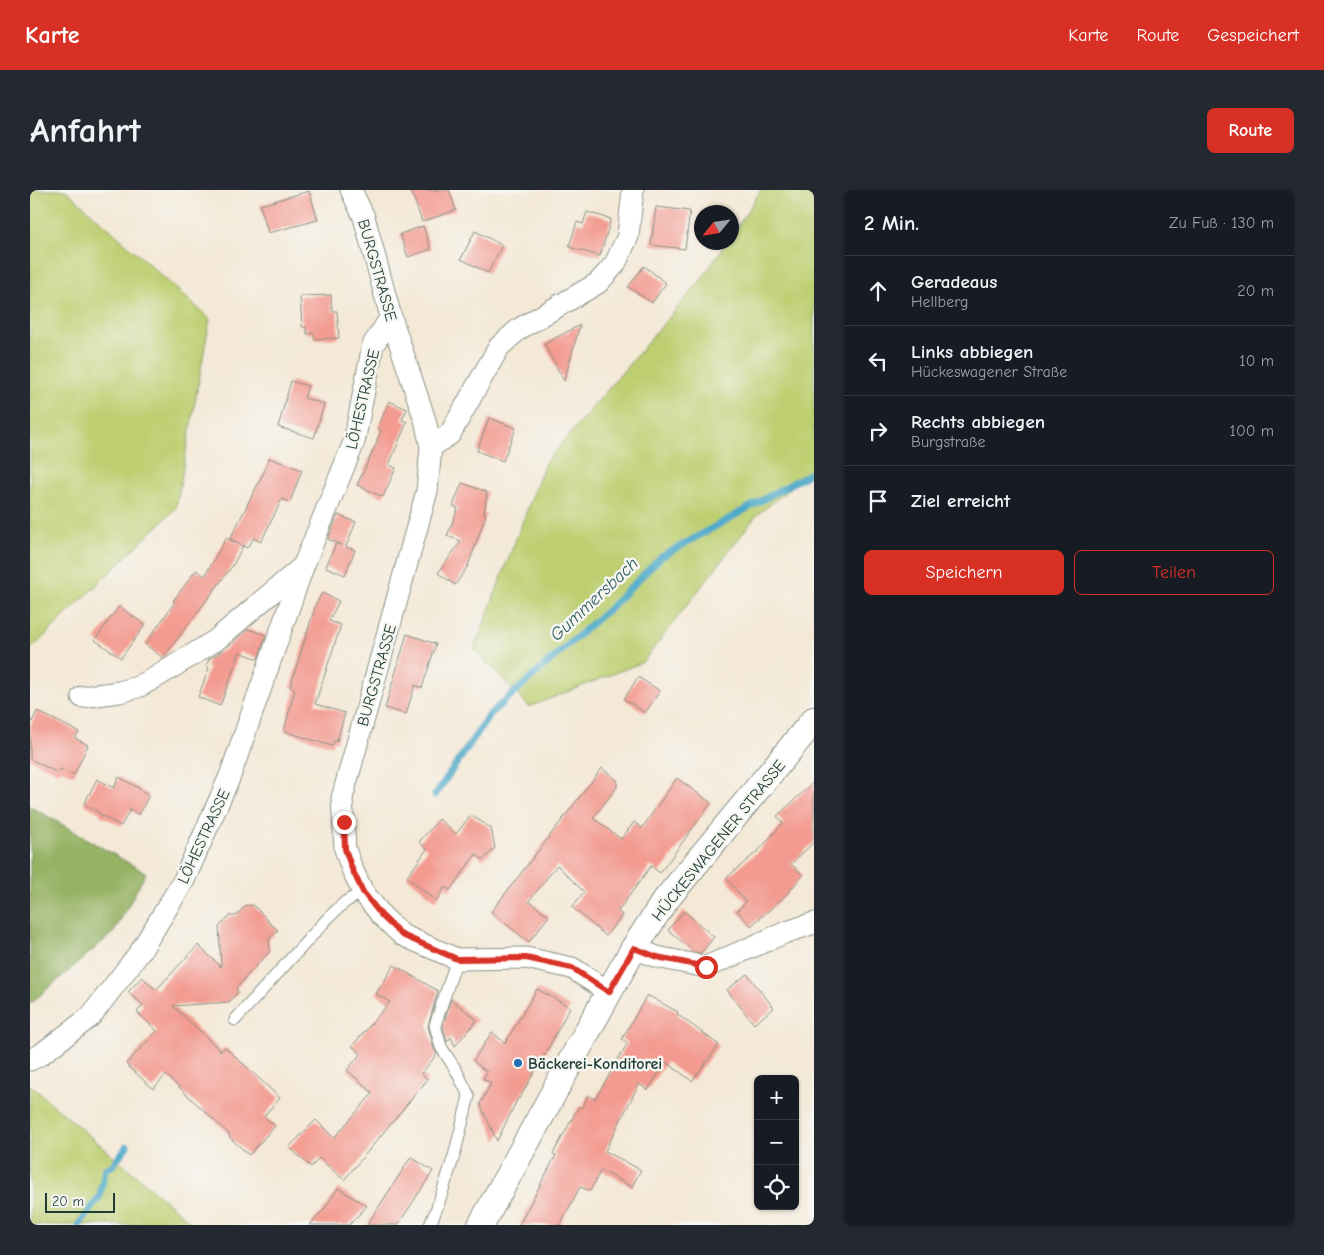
<!DOCTYPE html>
<html lang="de">
<meta charset="utf-8">
<style>
:root{--surface:#171b24;--page:#242831;--text:#f1f3f6;--muted:#9ea1a6;--line:#363941;--accent:#d93025}
body{margin:0;font-family:"Comic Neue",sans-serif;background:var(--page);color:var(--text)}
.controls{position:absolute;right:15px;bottom:15px;display:grid;overflow:hidden;border-radius:8px;box-shadow:0 1px 4px #0004}
.controls button{width:45px;height:45px;display:grid;place-items:center;padding:0;border:0;border-bottom:1px solid var(--line);background:var(--surface);color:var(--text);font:25px sans-serif}
.compass{position:absolute;left:664px;top:15px;width:45px;height:45px;border-radius:50%;background:var(--surface);box-shadow:0 1px 4px #0004;rotate:240deg}
.scale{position:absolute;left:15px;bottom:12px;width:70px;box-sizing:border-box;padding-left:5px;border:2px solid #1f3d34;border-top:0;font-size:14px;line-height:18px;white-space:nowrap;color:#1f3d34;-webkit-text-stroke:4px #f6f6f2;paint-order:stroke}
.stop{position:absolute;width:15px;height:15px;margin:-11px;border:4px solid #d93025;border-radius:50%;background:#fff}
.stop.end{background:#d93025;border-color:#fff;box-shadow:0 1px 5px #0008}
.list{margin:0;padding:0;list-style:none}
h2{display:flex;justify-content:space-between;align-items:center;height:65px;margin:0;padding:0 20px;font-size:21px}
h2 small{font-size:16px;font-weight:400;color:var(--muted)}
.list li{display:grid;grid-template-columns:32px 1fr auto;gap:15px;align-items:center;box-sizing:border-box;height:70px;padding:0 20px;border-top:1px solid var(--line)}
.list b{display:block;font-size:19px;white-space:nowrap}
.list p{margin:0;font-size:16px;white-space:nowrap;color:var(--muted)}
.list em{font-size:16px;font-style:normal;color:var(--muted)}
.actions{display:flex;gap:10px;padding:15px 20px}
.actions a{flex:1;padding:11px 0;border:1px solid var(--accent);border-radius:8px;text-align:center;font-size:18px;color:var(--accent)}
.actions .main{background:var(--accent);color:#fff}
.icon{flex:none;width:28px;height:28px;fill:none;stroke:currentColor;stroke-width:2;stroke-linecap:round;stroke-linejoin:round}
.map{position:relative;flex:none;width:784px;height:1035px;overflow:hidden;border-radius:8px}
header{display:flex;align-items:center;gap:30px;box-sizing:border-box;height:70px;padding:0 25px;background:var(--accent);color:#fff}
header strong{font-size:24px}
nav{display:flex;gap:28px;margin-inline-start:auto;font-size:18px}
.intro{display:flex;align-items:center;justify-content:space-between;box-sizing:border-box;height:120px;padding:0 30px}
h1{margin:0;font-size:35px}
.button{padding:12px 22px;border-radius:8px;background:var(--accent);color:#fff;font-size:18px;font-weight:700}
main{display:flex;gap:30px;padding:0 30px}
aside{flex:1;background:var(--surface);border-radius:8px;box-shadow:0 1px 4px #0004}
.map>svg:first-child{display:block}
</style>
<header>
<strong>Karte</strong>
<nav><a>Karte</a><a>Route</a><a>Gespeichert</a></nav>
</header>
<div class="intro"><h1>Anfahrt</h1><a class="button">Route</a></div>
<main>
<div class="map">
<svg width="784" height="1035" viewBox="0 0 784 1035">
<rect width="100%" height="100%" fill="#f6f6f2"/>
<filter id="ink" filterUnits="userSpaceOnUse"><feTurbulence type="fractalNoise" baseFrequency=".02" numOctaves="2"/><feDisplacementMap in="SourceGraphic" scale="10" xChannelSelector="R" yChannelSelector="G"/><feConvolveMatrix kernelMatrix="1 2 1 2 8 2 1 2 1" color-interpolation-filters="sRGB"/></filter>
<filter id="wash" filterUnits="userSpaceOnUse"><feTurbulence type="fractalNoise" baseFrequency=".0096" numOctaves="4" result="noise"/><feDisplacementMap in="SourceGraphic" scale="20" xChannelSelector="R" yChannelSelector="G"/><feGaussianBlur stdDeviation="1.12" result="paint"/><feColorMatrix in="noise" values="0 0 0 0 0 0 0 0 0 0 0 0 0 0 0 0 0 1.4 0 .05"/><feComposite in="paint" operator="in"/></filter>
<g filter="url(#wash)">
<rect width="100%" height="100%" fill="#f4e8d6"/>
<path fill="#becf71" stroke="#6e8652" d="M0,0H36L180,129L146,318L0,460Z
M731,0H784V279L726,326L613,472L499,517L444,459L515,273L671,90L696,53L702,52V45Z
M0,895L164,1035H0Z"/>
<path fill="#96b263" stroke="#5a784c" d="M0,616L116,683L84,742L0,814Z"/>
<g fill="none" stroke-linecap="round" stroke-linejoin="round">
<path stroke="#48a7c7" stroke-width="7" d="M405,605L461,523L582,416L631,367L784,281
M49,1035L70,1006L75,979L82,976L97,956"/>
</g>
<g id="blocks">
<path fill="#f39b91" d="M381,0H419L426,20L392,32Z
M279,1L288,30L238,43L230,15Z
M626,17L660,21L655,59L621,55Z
M557,22L581,29L570,66L539,57L547,32L553,34Z
M393,36L401,59L378,67L370,44Z
M445,41L472,55L458,83L431,69Z
M614,76L636,93L622,113L598,97Z
M301,105L302,121H307L309,148L284,149V143L277,144L276,137H272L270,106Z
M550,135L534,191L514,154Z
M261,191L278,196L274,208L294,214L284,248L248,237Z
M359,211L377,219L372,230L377,232L359,275L366,278L353,307L327,295L348,250H347L351,240L348,238Z
M459,228L486,238L473,271L447,261Z
M239,268L272,280L260,312L252,309L231,352L224,348L217,358L200,349L235,280Z
M432,293L457,302L454,324L456,325L438,376L425,395L408,383L431,351L417,346L428,318L423,316Z
M308,325L326,332L316,357L325,360L315,385L296,377L306,353L311,355L298,349Z
M196,348L213,356L203,375L133,468L115,454L145,412L143,411L166,380L175,386Z
M292,403L309,411L299,431L311,435L285,514L315,523L307,551H304L302,556L254,541L265,499L260,497L286,414Z
M89,416L115,435L91,468L65,450Z
M218,439L236,445L228,469L210,462L190,516L168,507L179,478L176,477L179,469L194,460Z
M377,444L406,454L392,498L385,495L376,524L355,518Z
M608,487L630,501L615,523L594,509Z
M7,521L49,542L45,548L58,555L44,585L30,579L28,583L0,569V536Z
M572,578L587,590V597L563,628L591,649L604,632L612,638L647,588L681,613L630,683L621,676L588,721L592,725L576,746L542,717L554,702L527,675L499,711L519,726L499,752L461,722Z
M89,587L109,598V599L119,605L109,625L100,620L91,636L70,625V623L54,614L67,589L84,598Z
M784,592V652L761,674L773,685L755,706L721,736L707,721L716,712L696,688L728,661L753,633L747,626Z
M441,625L461,638L465,658L453,670L446,664L420,700L415,697L406,711L377,687L397,659L389,652L409,629L426,644Z
M216,715H223L238,730L237,731L248,740L239,749L240,761L206,798L208,802L199,812L143,816L191,861L195,857L250,908L234,926L245,936L219,965L199,947L200,945L136,885L123,899L96,874L127,841L107,822L113,815L98,802L112,787L126,800L168,755L191,777L189,737L199,726H206Z
M654,721L684,747L671,763L664,762L638,740Z
M364,775L408,801L398,836L404,859L407,864L391,884L398,889L314,990L289,968L281,977L259,957L286,930L304,948L343,903L317,880L331,864L322,856L360,812L346,804Z
M717,784L744,818L724,834L697,800Z
M507,799L540,817L519,857L489,909L488,908L467,951L450,914L461,893L453,889L457,882L443,871L462,842L475,853Z
M617,805L648,822L647,824L689,855L662,891L636,872L618,900L609,894L575,961L611,980L602,997L571,980L560,1001L550,997L530,1035H489L526,965L523,964L549,916L552,918L558,905L565,909L584,877H583L598,853L592,849Z
M421,809L447,830L425,856L421,847L417,852L413,835Z
M381,967L403,981L368,1035H337Z
M308,998L337,1016L319,1035H280L295,1018Z"/>
</g>
</g>
<g filter="url(#ink)">
<use href="#blocks" fill-opacity="0" stroke="#8a9285" stroke-width="1"/>
<g fill="none" stroke-linecap="round" stroke-linejoin="round">
<g stroke="#8a9285" stroke-width="13">
<path id="service" d="M205,830L298,728L315,712L333,702
M400,1035L408,1015L424,966L439,906L426,880L411,857L405,835L427,769"/>
</g>
<g stroke="#8a9285" stroke-width="23">
<path id="minor" d="M321,0L334,27L361,127L395,230L401,257L397,301L312,608L315,659L322,679L333,702L352,726L372,745L427,769L496,768L542,778L579,802
M401,257L420,244L469,157L489,139L568,93L585,74L598,46L603,0
M52,507L89,502L108,497L128,486L186,450L272,377
M604,758L627,767L676,777L754,743L784,733
M0,870L10,865L60,827L110,762L154,690L200,586L273,377L324,252L343,155L361,127"/>
</g>
<g stroke="#8a9285" stroke-width="28">
<path id="tertiary" d="M451,1035L579,802L604,758L634,712L784,530"/>
</g>
<use href="#service" stroke="#fff" stroke-width="11"/>
<use href="#minor" stroke="#fff" stroke-width="21"/>
<use href="#tertiary" stroke="#fff" stroke-width="26"/>
</g>
</g>
<g fill="none" stroke-linecap="round" stroke-linejoin="round" filter="url(#ink)">
<path stroke="#d93025" stroke-width="6" d="M314,632L315,659L322,679L333,702L352,726L372,745L427,769L496,768L542,778L579,802L604,758L627,767L676,777"/>
</g>
<circle fill="#1f6fb2" stroke="#f6f6f2" stroke-width="2" cx="488" cy="873" r="5"/>
<g text-anchor="middle" stroke-width="5" stroke-linejoin="round" paint-order="stroke">
<g font-size="16" fill="#1f3d34" stroke="#f6f6f2">
<text transform="translate(348 80) rotate(74)" y="6">BURGSTRASSE</text>
<text transform="translate(332 209) rotate(-77)" y="6">LÖHESTRASSE</text>
<text transform="translate(346 485) rotate(-74)" y="6">BURGSTRASSE</text>
<text transform="translate(173 646) rotate(-65)" y="6">LÖHESTRASSE</text>
<text transform="translate(688 650) rotate(-51)" y="6">HÜCKESWAGENER STRASSE</text>
</g>
<g font-size="16" font-weight="bold" fill="#1f3d34" stroke="#f6f6f2" text-anchor="start">
<text x="498" y="879">Bäckerei-Konditorei</text>
</g>
<g font-size="18" font-style="italic" fill="#2b5d60" stroke="#f6f6f2">
<text transform="translate(564 409) rotate(-43)" y="6">Gummersbach</text>
</g>
</g>
</svg>
<div class="controls">
<button>+</button>
<button>−</button>
<button><svg class="icon" aria-label="locate" viewBox="0 0 24 24"><circle cx="12" cy="12" r="6"/><path d="M12 2v4M12 18v4M2 12h4M18 12h4"/></svg></button>
</div>
<svg class="compass" viewBox="-18 -18 36 36"><path d="M0-13l5 13h-10z" fill="#e53935"/><path d="M0 13l5-13h-10z" fill="#9ea1a6"/></svg>
<div class="scale">20 m</div>
<div class="stop" style="left:676px;top:777px"></div>
<div class="stop end" style="left:314px;top:632px"></div>
</div>
<aside>
<h2>2 Min.<small>Zu Fuß · 130 m</small></h2>
<ul class="list">
<li><svg class="icon" aria-label="ahead" viewBox="0 0 24 24"><path d="M12 20V5M6 11l6-6 6 6"/></svg><div><b>Geradeaus</b><p>Hellberg</p></div><em>20 m</em></li>
<li><svg class="icon" aria-label="left" viewBox="0 0 24 24"><path d="M17 20v-9H6M10 6l-5 5 5 5"/></svg><div><b>Links abbiegen</b><p>Hückeswagener Straße</p></div><em>10 m</em></li>
<li><svg class="icon" aria-label="right" viewBox="0 0 24 24"><path d="M7 20v-9h11M14 6l5 5-5 5"/></svg><div><b>Rechts abbiegen</b><p>Burgstraße</p></div><em>100 m</em></li>
<li><svg class="icon" aria-label="arrive" viewBox="0 0 24 24"><path d="M6 21V4h12l-3 4 3 4H6"/></svg><div><b>Ziel erreicht</b></div></li>
</ul>
<div class="actions"><a class="main">Speichern</a><a>Teilen</a></div>
</aside>
</main>
